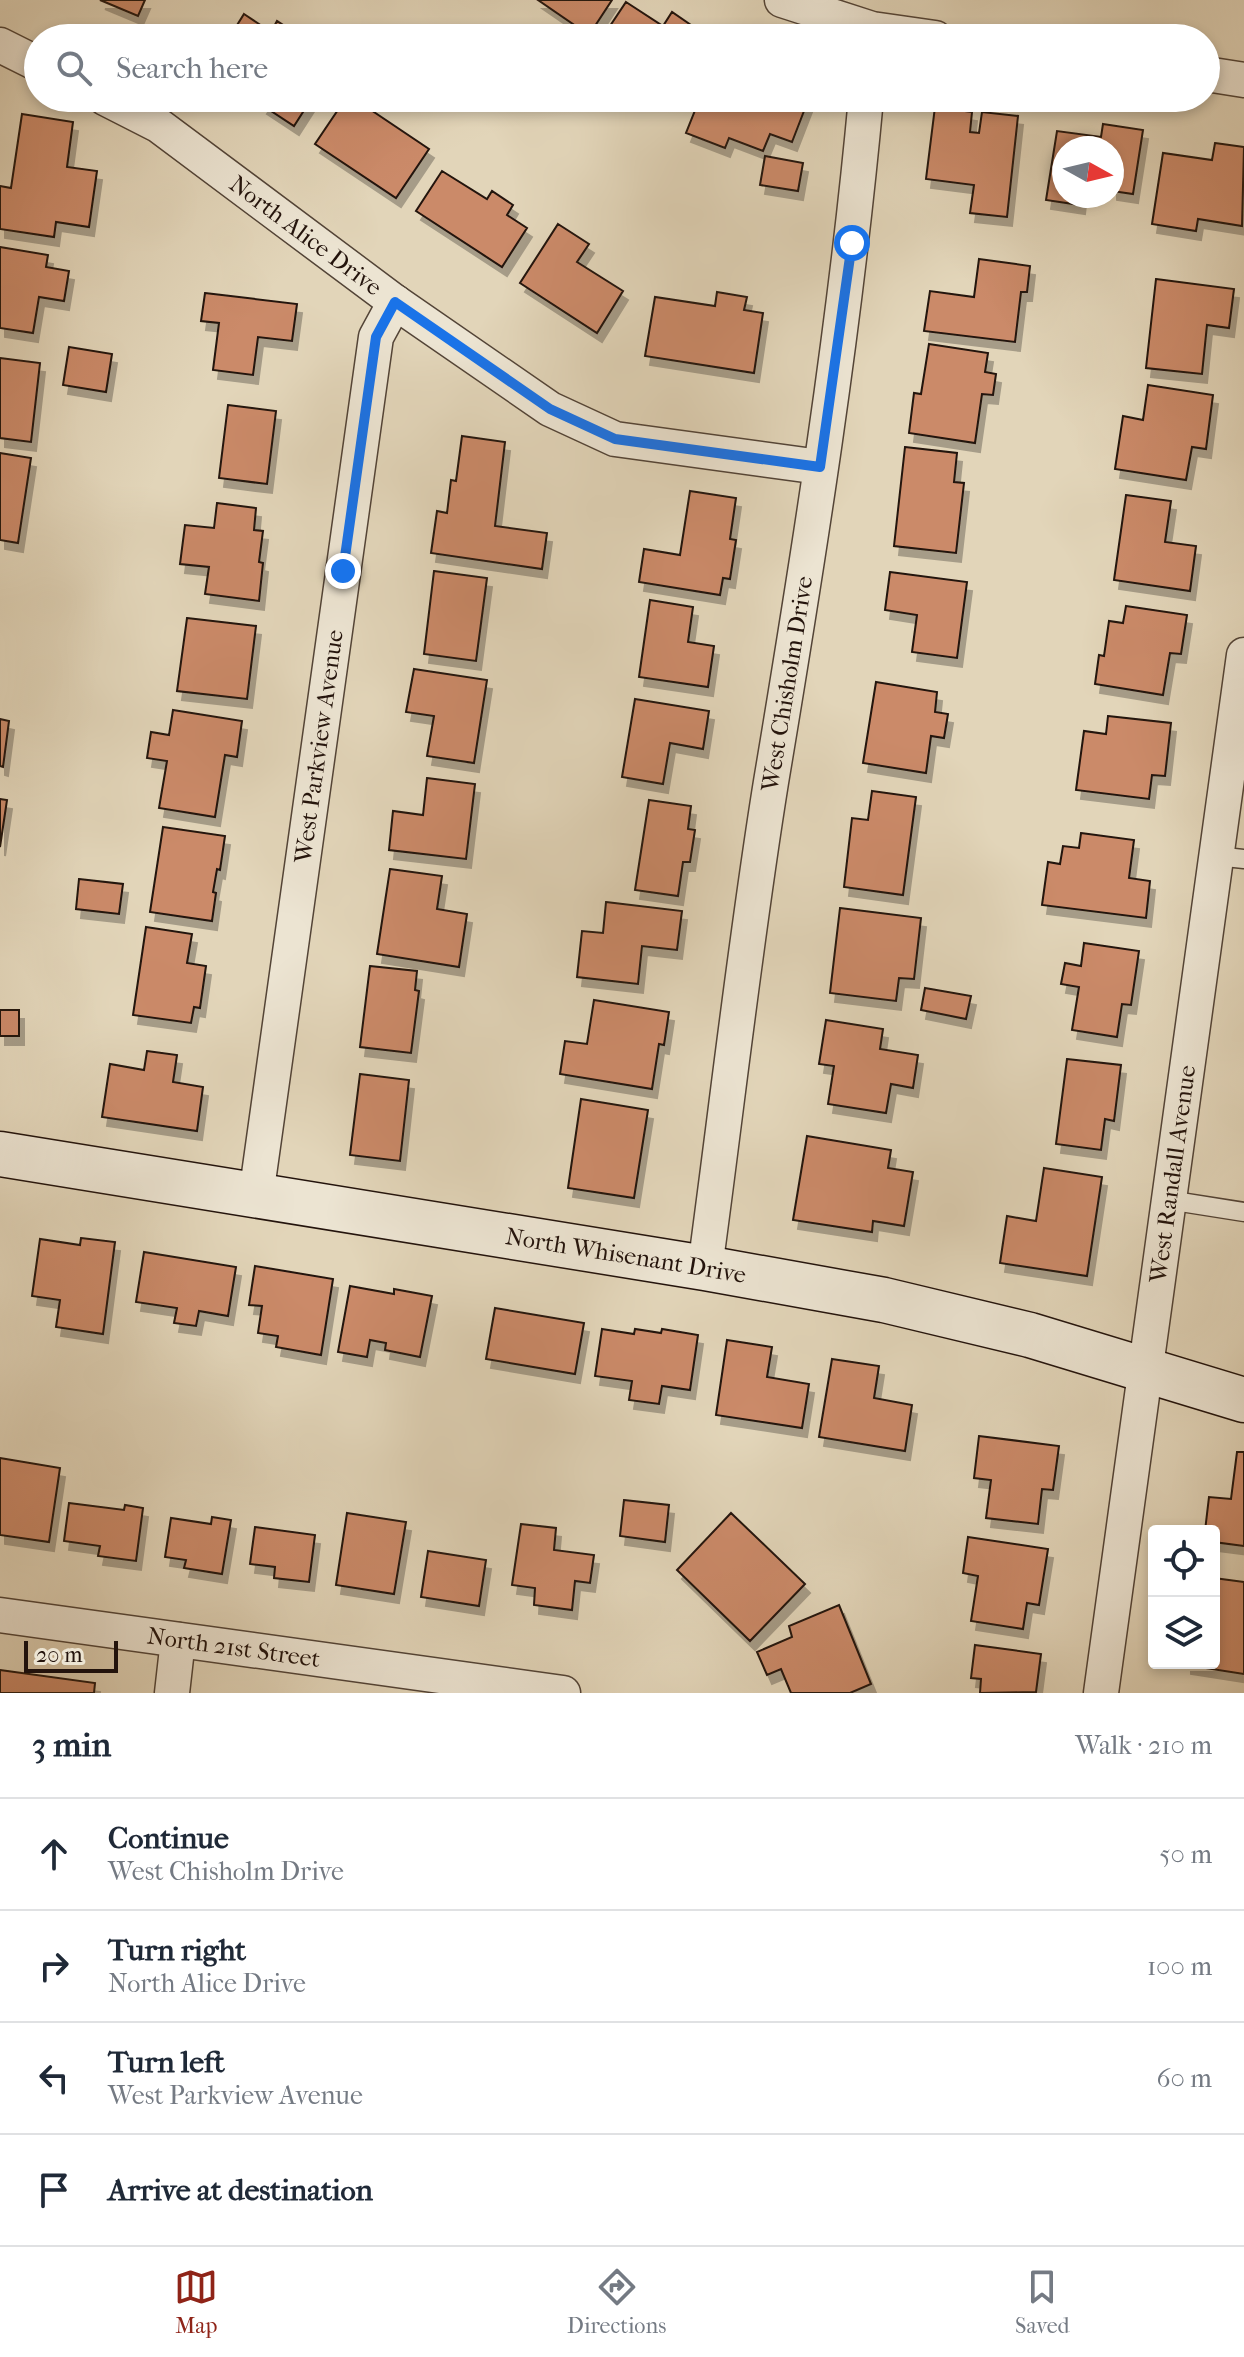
<!DOCTYPE html>
<meta charset="utf-8">
<style>
:root{--surface:#fff;--page:#f6f6f7;--text:#1f2937;--muted:#747a83;--line:#e0e1e3;--accent:#8f2418}
body{margin:0;font-family:"IM FELL French Canon",serif;background:var(--page);color:var(--text)}
.controls{position:absolute;right:24px;bottom:24px;display:grid;overflow:hidden;border-radius:8px;box-shadow:0 4px 12px #0003}
.controls button{width:72px;height:72px;display:grid;place-items:center;padding:0;border:0;border-bottom:2px solid var(--line);background:var(--surface);color:var(--text);font:40px sans-serif}
.compass{position:absolute;left:1052px;top:136px;width:72px;height:72px;border-radius:50%;background:var(--surface);box-shadow:0 4px 12px #0003;rotate:98deg}
.scale{position:absolute;left:24px;bottom:20px;width:94px;box-sizing:border-box;padding-left:8px;border:4px solid #23130c;border-top:0;font-size:22px;line-height:28px;white-space:nowrap;color:#23130c;-webkit-text-stroke:6px #ece4d2;paint-order:stroke}
.stop{position:absolute;width:24px;height:24px;margin:-18px;border:6px solid #1a73e8;border-radius:50%;background:#fff}
.stop.end{background:#1a73e8;border-color:#fff;box-shadow:0 2px 8px #0008}
.list{margin:0;padding:0;list-style:none}
h2{display:flex;justify-content:space-between;align-items:center;height:104px;margin:0;padding:0 32px;font-size:34px}
h2 small{font-size:26px;font-weight:400;color:var(--muted)}
.list li{display:grid;grid-template-columns:52px 1fr auto;gap:24px;align-items:center;box-sizing:border-box;height:112px;padding:0 32px;border-top:2px solid var(--line)}
.list b{display:block;font-size:30px;white-space:nowrap}
.list p{margin:0;font-size:26px;white-space:nowrap;color:var(--muted)}
.list em{font-size:26px;font-style:normal;color:var(--muted)}
.icon{flex:none;width:44px;height:44px;fill:none;stroke:currentColor;stroke-width:2;stroke-linecap:round;stroke-linejoin:round}
.map{position:relative;flex:none;width:1244px;height:1693px;overflow:hidden}
.search{position:absolute;background:var(--surface);box-shadow:0 4px 12px #0003;left:24px;right:24px;top:24px;height:88px;display:flex;align-items:center;gap:20px;box-sizing:border-box;padding:0 28px;border-radius:44px;color:var(--muted);font-size:30px}
.sheet{height:552px;background:var(--surface)}
nav{display:flex;justify-content:space-around;align-items:center;box-sizing:border-box;height:112px;border-top:2px solid var(--line);background:var(--surface);font-size:22px;color:var(--muted)}
nav a{display:grid;justify-items:center;gap:4px}
nav .on{color:var(--accent)}
.map>svg:first-child{display:block}
</style>
<div class="map">
<svg width="1244" height="1693" viewBox="0 0 1244 1693">
<defs>
<filter id="shadow"><feDropShadow dx="5" dy="9" stdDeviation="0" flood-color="#0004"/></filter>
</defs>
<rect width="100%" height="100%" fill="#e2d5b9"/>
<filter id="stains"><feTurbulence type="fractalNoise" baseFrequency=".0025" numOctaves="4"/><feColorMatrix values="0 0 0 0 .2 0 0 0 0 .09 0 0 0 0 .02 0 0 0 .5 -.17"/></filter>
<radialGradient id="worn" r=".72"><stop offset=".6" stop-color="#630" stop-opacity="0"/><stop offset="1" stop-color="#630" stop-opacity=".3"/></radialGradient>
<path fill="#cb8a69" stroke="#23130c" stroke-width="2" filter="url(#shadow)" d="M100,0H145L138,16Z
M538,0H612L589,35Z
M626,2L663,26L672,12L707,36L706,38H602Z
M244,14L271,32L277,21L303,38H229Z
M267,98H312L294,126L262,105Z
M346,98H353L429,149L396,198L315,144Z
M700,98H809L792,142L770,134L763,151L729,138L725,148L686,133Z
M935,107L972,112L970,132L979,133L982,112L1018,116L1007,217L970,213L974,185L926,179Z
M22,114L73,122L67,167L97,171L89,227L56,222L54,237L0,229V186L11,188Z
M1103,124L1143,130L1133,194L1112,191V148H1064V196H1081L1080,205L1046,200L1057,131L1101,137Z
M1215,143L1244,147L1242,226L1198,219L1196,231L1152,224L1163,153L1212,160Z
M765,156L803,163L798,191L760,185Z
M442,171L487,199L492,191L513,205L507,215L527,228L502,267L416,211Z
M558,224L589,244L577,262L623,291L597,333L520,283Z
M0,247L48,255L46,267L69,271L64,301L39,297L33,333L0,328Z
M979,259L1030,266L1027,292H1021L1015,342L924,331L930,291L974,297Z
M1156,279L1234,289L1229,328L1207,325L1202,374L1146,368Z
M717,292L747,297L744,310L763,313L754,373L645,356L655,297L715,306Z
M205,293L297,304L292,341L258,337L253,375L213,370L219,323L201,321Z
M929,344L988,353L985,372L996,374L993,395L982,394L975,443L909,433L914,393L921,394Z
M69,347L112,354L106,392L63,385Z
M0,358L40,363L31,442L0,438Z
M1148,385L1213,395L1206,449L1192,447L1186,480L1115,469L1123,416L1143,420Z
M228,405L276,411L267,484L219,478Z
M462,436L505,442L495,526L547,533L542,569L431,553L437,511L447,513L451,480L456,481Z
M905,447L957,453L954,482L964,483L956,553L894,546Z
M0,453L31,458L18,543L0,540Z
M690,491L736,498L730,539L736,540L730,579L723,578L720,595L639,582L644,549L680,555Z
M1126,495L1171,501L1165,542L1196,546L1190,591L1114,580Z
M217,503L256,508L254,530L263,531L259,562L263,563L259,601L205,594L209,567L180,564L185,525L214,528Z
M434,571L487,578L476,661L424,654Z
M890,572L967,582L957,658L912,652L917,615L885,610Z
M650,600L693,607L688,642L714,646L708,687L639,677Z
M1126,606L1187,615L1181,654L1170,653L1163,695L1095,684L1099,655L1104,656L1109,621L1123,623Z
M187,618L256,626L247,699L177,691Z
M414,669L487,680L474,763L427,756L434,716L406,712Z
M876,682L937,692L935,712L948,714L944,738L931,736L926,773L863,763Z
M635,699L709,711L703,749L670,743L663,784L622,777Z
M173,710L242,721L237,757L225,755L215,817L159,808L167,761L147,758L151,732L169,735Z
M1108,716L1171,723L1165,776L1152,775L1149,799L1076,790L1084,731L1106,734Z
M0,719L9,721L3,767L0,766Z
M427,778L475,784L466,859L389,850L393,811L423,815Z
M872,791L916,797L903,895L844,887L852,818L868,820Z
M0,799L7,800L0,847Z
M649,800L691,806L688,829L695,830L690,862H683L678,896L635,890Z
M163,827L225,836L220,870L217,869L213,892L216,893L212,921L150,912Z
M1081,833L1134,840L1129,878L1150,881L1146,918L1042,905L1048,862L1060,864L1063,846L1079,848Z
M390,869L442,876L437,909L467,914L459,967L377,954Z
M79,879L123,884L119,914L76,909Z
M606,902L682,911L677,950L642,946L638,984L577,977L582,931L603,933Z
M840,908L921,918L914,979L899,978L896,1001L830,993Z
M146,927L192,934L187,963L206,966L200,1008L194,1007L191,1023L133,1015Z
M1084,943L1139,951L1131,1005L1122,1004L1117,1037L1072,1030L1079,987L1061,984L1065,963L1081,966Z
M370,966L417,971L415,990L419,991L411,1053L360,1047Z
M925,988L971,996L966,1019L921,1010Z
M594,1000L669,1012L664,1045L659,1044L652,1089L560,1074L565,1041L587,1044Z
M0,1010H19V1036H0Z
M826,1020L883,1029L880,1049L918,1055L913,1088L891,1084L886,1113L828,1104L834,1066L819,1064Z
M147,1051L177,1055L173,1082L203,1087L197,1131L102,1117L110,1064L144,1070Z
M1067,1059L1121,1065L1114,1121L1105,1119L1101,1150L1056,1144Z
M360,1074L409,1080L400,1161L350,1155Z
M581,1099L648,1110L634,1198L568,1188Z
M807,1136L891,1150L888,1168L913,1172L904,1226L873,1221L872,1232L793,1220Z
M1044,1168L1102,1177L1087,1276L1000,1263L1007,1216L1036,1221Z
M81,1238L115,1242L103,1334L56,1327L60,1300L32,1296L40,1239L80,1245Z
M144,1252L236,1267L228,1316L199,1311L196,1326L174,1323L177,1308L136,1302Z
M255,1266L333,1279L321,1355L276,1347L278,1336L258,1333L262,1306L249,1305Z
M350,1286L394,1294V1289L432,1296L420,1357L385,1350L386,1343L370,1340L367,1357L338,1352Z
M495,1308L584,1323L575,1374L486,1359Z
M602,1329L634,1334L635,1329L661,1333L662,1329L698,1335L690,1390L662,1386L659,1404L629,1400L632,1381L595,1376Z
M727,1340L772,1347L767,1377L809,1384L802,1428L716,1415Z
M832,1359L879,1366L874,1398L912,1405L905,1451L819,1437Z
M979,1436L1059,1446L1053,1490L1042,1489L1038,1524L986,1518L991,1480L974,1478Z
M1237,1452H1244V1546L1214,1542V1531H1205L1209,1497L1231,1499Z
M0,1458L60,1468L49,1542L0,1535Z
M624,1500L669,1505L665,1542L620,1536Z
M69,1503L124,1510L125,1505L143,1508L136,1561L98,1556L100,1546L64,1541Z
M347,1513L406,1522L394,1594L336,1585Z
M731,1513L805,1584L750,1641L677,1570Z
M212,1517L231,1520L222,1574L184,1568L186,1560L165,1557L171,1518L211,1524Z
M521,1524L556,1528L554,1550L594,1555L590,1583L575,1581L572,1610L534,1605L535,1588L512,1585Z
M255,1527L315,1535L309,1582L274,1578L275,1567L250,1564Z
M968,1537L1048,1549L1039,1605L1027,1603L1023,1629L971,1621L978,1576L963,1573Z
M428,1551L486,1560L479,1606L421,1597Z
M1214,1578L1244,1582V1674L1186,1665V1663H1214Z
M839,1605L871,1684L850,1693H791L781,1669L767,1675L757,1652L792,1637L789,1626Z
M975,1645L1041,1654L1036,1692L980,1693L981,1679L971,1678Z
M0,1670L95,1683L94,1693H0Z"/>
<g fill="none" stroke-linecap="round" stroke-linejoin="round">
<g stroke="#534437" stroke-width="21">
<path id="lane" d="M1216,856L1244,859
M1168,1200L1244,1212"/>
</g>
<g stroke="#534437" stroke-width="37">
<g id="street">
<path d="M782,0L872,29L935,38"/>
<path d="M0,45L38,64"/>
<path d="M1206,74L1244,80"/>
<path id="s1" d="M105,98L158,125L395,302L550,409L615,439L820,467"/>
<path id="s2" d="M256,1196L376,337L395,302"/>
<path id="s3" d="M705,1268C727,1106 745,943 771,782C809,555 845,327 866,98"/>
<path id="s4" d="M0,1615L563,1693"/>
<path d="M172,1693L178,1640"/>
<path id="s5" d="M1101,1693L1244,655"/>
</g>
</g>
<g stroke="#23130c" stroke-width="47">
<g id="secondary">
<path id="s6" d="M0,1154L705,1268L884,1300L1030,1335L1244,1400"/>
</g>
</g>
<use href="#lane" stroke="#ece4d2" stroke-width="18"/>
<use href="#street" stroke="#ece4d2" stroke-width="34"/>
<use href="#secondary" stroke="#ece4d2" stroke-width="44"/>
</g>
<g fill="none" stroke-linecap="round" stroke-linejoin="round">
<path stroke="#1a73e8" stroke-width="10" d="M343,571L376,337L395,302L550,409L615,439L820,467L852,243"/>
</g>
<g text-anchor="middle" stroke-width="7" stroke-linejoin="round" paint-order="stroke">
<g font-size="24" fill="#23130c" stroke="#ece4d2">
<text dy="8" stroke="none"><textPath href="#s1" startOffset="244">North Alice Drive</textPath></text>
<text dy="8" stroke="none"><textPath href="#s3" startOffset="590">West Chisholm Drive</textPath></text>
<text dy="8" stroke="none"><textPath href="#s2" startOffset="454">West Parkview Avenue</textPath></text>
<text dy="8" stroke="none"><textPath href="#s5" startOffset="524">West Randall Avenue</textPath></text>
<text dy="8" stroke="none"><textPath href="#s6" startOffset="634">North Whisenant Drive</textPath></text>
<text dy="8" stroke="none"><textPath href="#s4" startOffset="236">North 21st Street</textPath></text>
</g>
</g>
<rect width="100%" height="100%" filter="url(#stains)"/>
<rect width="100%" height="100%" fill="url(#worn)"/>
</svg>
<div class="controls">
<button><svg class="icon" aria-label="locate" viewBox="0 0 24 24"><circle cx="12" cy="12" r="6"/><path d="M12 2v4M12 18v4M2 12h4M18 12h4"/></svg></button>
<button><svg class="icon" aria-label="layers" viewBox="0 0 24 24"><path d="M12 4l9 5-9 5-9-5zM3 14l9 5 9-5"/></svg></button>
</div>
<svg class="compass" viewBox="-18 -18 36 36"><path d="M0-13l5 13h-10z" fill="#e53935"/><path d="M0 13l5-13h-10z" fill="#747a83"/></svg>
<div class="scale">20 m</div>
<div class="stop" style="left:852px;top:243px"></div>
<div class="stop end" style="left:343px;top:571px"></div>
<div class="search"><svg class="icon" aria-label="search" viewBox="0 0 24 24"><circle cx="10" cy="10" r="6"/><path d="M15 15l6 6"/></svg>Search here</div>
</div>
<section class="sheet">
<h2>3 min<small>Walk · 210 m</small></h2>
<ul class="list">
<li><svg class="icon" aria-label="ahead" viewBox="0 0 24 24"><path d="M12 20V5M6 11l6-6 6 6"/></svg><div><b>Continue</b><p>West Chisholm Drive</p></div><em>50 m</em></li>
<li><svg class="icon" aria-label="right" viewBox="0 0 24 24"><path d="M7 20v-9h11M14 6l5 5-5 5"/></svg><div><b>Turn right</b><p>North Alice Drive</p></div><em>100 m</em></li>
<li><svg class="icon" aria-label="left" viewBox="0 0 24 24"><path d="M17 20v-9H6M10 6l-5 5 5 5"/></svg><div><b>Turn left</b><p>West Parkview Avenue</p></div><em>60 m</em></li>
<li><svg class="icon" aria-label="arrive" viewBox="0 0 24 24"><path d="M6 21V4h12l-3 4 3 4H6"/></svg><div><b>Arrive at destination</b></div></li>
</ul>
</section>
<nav>
<a class="on"><svg class="icon" aria-label="map" viewBox="0 0 24 24"><path d="M3 6l6-2 6 2 6-2v14l-6 2-6-2-6 2zM9 4v14M15 6v14"/></svg>Map</a>
<a><svg class="icon" aria-label="directions" viewBox="0 0 24 24"><path d="M12 3l9 9-9 9-9-9zM9 14v-3h6M13 9l2 2-2 2"/></svg>Directions</a>
<a><svg class="icon" aria-label="saved" viewBox="0 0 24 24"><path d="M7 4h10v16l-5-4-5 4z"/></svg>Saved</a>
</nav>
